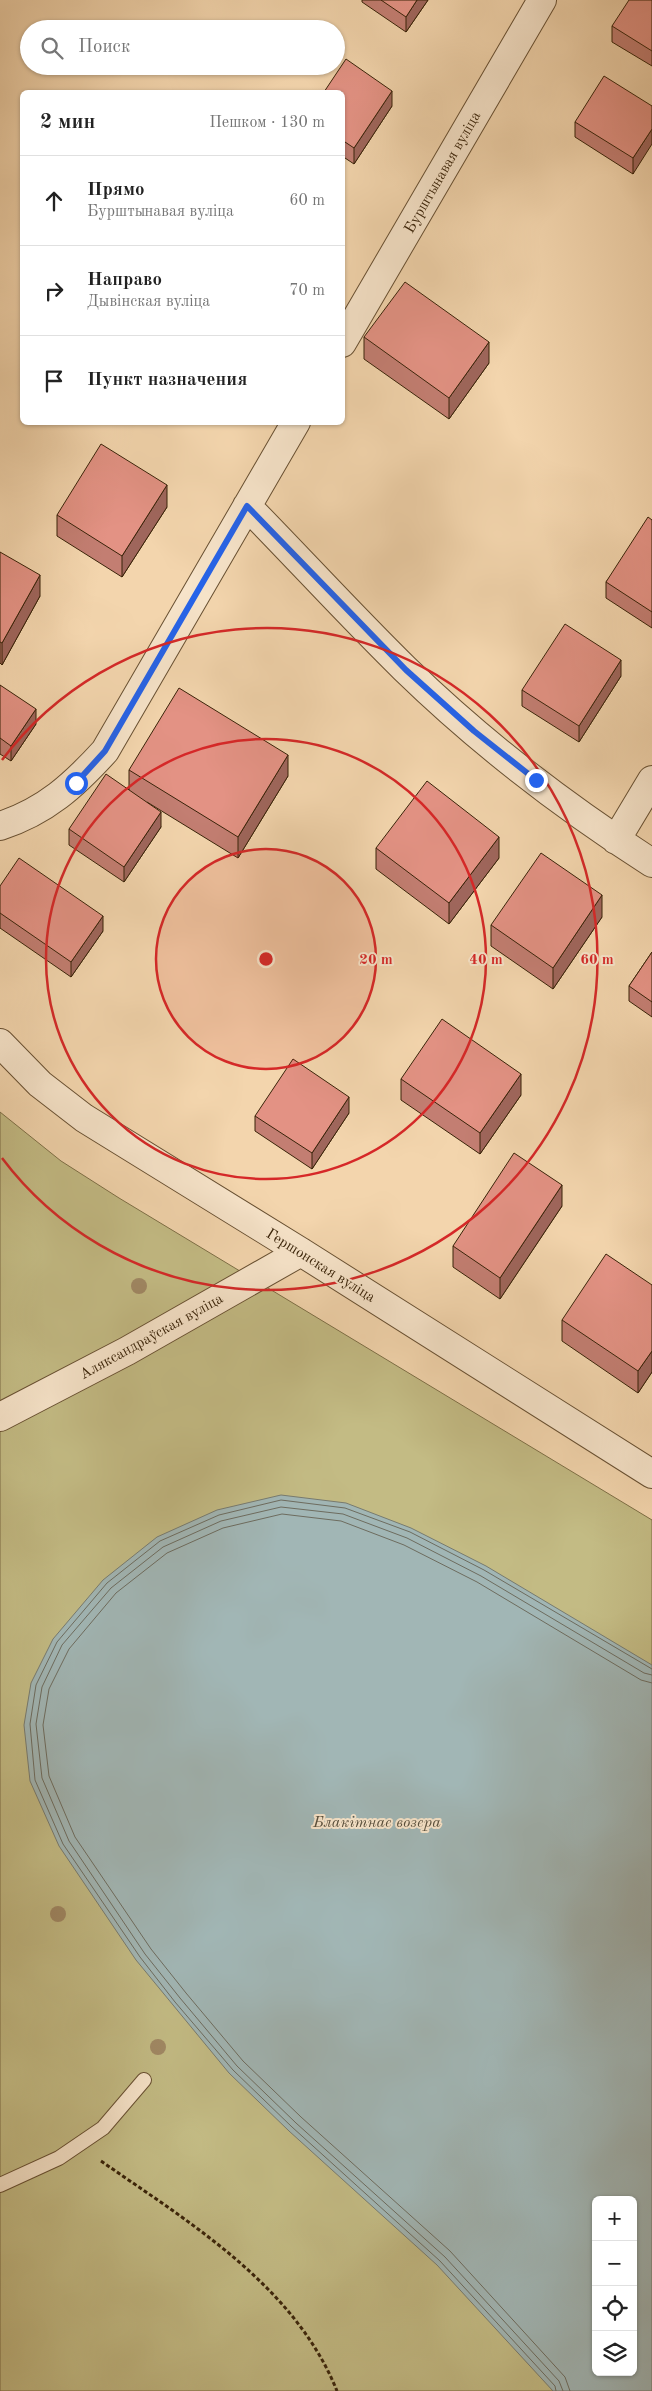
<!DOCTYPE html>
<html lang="ru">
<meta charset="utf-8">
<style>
:root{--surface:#fff;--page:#f6f6f6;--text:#222;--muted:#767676;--line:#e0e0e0}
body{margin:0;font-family:"Old Standard TT",serif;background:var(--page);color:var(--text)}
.controls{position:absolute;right:15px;bottom:15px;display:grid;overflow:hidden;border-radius:8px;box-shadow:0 1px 4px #0004}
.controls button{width:45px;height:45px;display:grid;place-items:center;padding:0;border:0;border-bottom:1px solid var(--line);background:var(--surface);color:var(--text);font:25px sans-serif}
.stop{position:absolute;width:15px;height:15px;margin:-11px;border:4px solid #2563eb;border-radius:50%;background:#fff}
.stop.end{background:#2563eb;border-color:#fff;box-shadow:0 1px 5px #0008}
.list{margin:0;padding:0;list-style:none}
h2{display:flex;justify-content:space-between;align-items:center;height:65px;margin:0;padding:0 20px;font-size:21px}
h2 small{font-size:16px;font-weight:400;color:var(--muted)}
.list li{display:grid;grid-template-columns:32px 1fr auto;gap:15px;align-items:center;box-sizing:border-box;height:90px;padding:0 20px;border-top:1px solid var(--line)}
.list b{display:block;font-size:19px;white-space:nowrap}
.list p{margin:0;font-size:16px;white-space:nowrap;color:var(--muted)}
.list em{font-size:16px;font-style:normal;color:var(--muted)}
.icon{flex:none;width:28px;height:28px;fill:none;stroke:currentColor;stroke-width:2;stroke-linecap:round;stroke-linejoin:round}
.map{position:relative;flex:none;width:652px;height:2391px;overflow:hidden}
.search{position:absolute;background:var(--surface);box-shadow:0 1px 4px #0004;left:20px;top:20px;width:325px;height:55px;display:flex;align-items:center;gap:12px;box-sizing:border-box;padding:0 18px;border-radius:28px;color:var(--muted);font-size:19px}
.panel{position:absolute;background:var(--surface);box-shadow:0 1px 4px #0004;left:20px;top:90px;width:325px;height:335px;border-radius:8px}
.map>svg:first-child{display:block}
</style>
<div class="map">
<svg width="652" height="2391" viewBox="0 0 652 2391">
<rect width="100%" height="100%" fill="#f3d5ad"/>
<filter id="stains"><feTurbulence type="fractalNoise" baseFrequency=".004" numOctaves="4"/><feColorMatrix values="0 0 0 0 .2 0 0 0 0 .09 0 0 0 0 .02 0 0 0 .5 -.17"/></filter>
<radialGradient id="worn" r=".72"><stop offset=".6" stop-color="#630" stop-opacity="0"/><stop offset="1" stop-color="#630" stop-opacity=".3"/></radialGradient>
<path fill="#c3bb84" stroke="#7e6f46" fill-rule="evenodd" d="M0,1112L61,1161L119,1198L652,1520V2391H0ZM596,2200H633V2372H596Z"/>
<path fill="#a1b6b5" stroke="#777b70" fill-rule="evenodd" d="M281,1495L346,1503L411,1528L486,1566L652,1665V2391H553L437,2265L289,2131L229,2073L136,1960L59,1846L30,1781L24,1725L31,1683L53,1639L103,1580L157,1537L217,1510ZM596,2200H633V2372H596Z"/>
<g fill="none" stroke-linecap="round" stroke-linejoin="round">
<path stroke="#6d6c5f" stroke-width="1" d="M556,2391L555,2386L440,2261L292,2127L233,2070L175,2002L140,1957L63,1844L35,1780L30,1724L36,1685L57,1642L107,1583L160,1541L219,1515L281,1500L345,1508L410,1532L484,1570L652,1669
M563,2391L559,2381L445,2257L296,2123L237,2066L180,1998L145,1954L69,1841L42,1778L36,1724L42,1687L62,1645L111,1588L163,1547L221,1521L281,1507L343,1514L407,1538L481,1576L644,1673L652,1675
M570,2391L565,2377L450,2251L301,2117L243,2061L186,1993L151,1949L75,1837L49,1776L43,1725L49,1689L69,1649L116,1593L167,1553L223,1528L282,1514L341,1521L404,1545L477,1582L641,1680L652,1683"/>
<g stroke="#685032" stroke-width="16">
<path id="lane" d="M0,2185L59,2158L103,2128L144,2080"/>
</g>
<g stroke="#685032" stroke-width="30">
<path id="street" d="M342,343L542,0
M247,506C300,560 351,616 405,669C480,742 565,807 652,863
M0,826C46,811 74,785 105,751L296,422
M616,840L652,780
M0,1043L40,1084L84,1118L301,1252L652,1474
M0,1417L127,1351L301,1252"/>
</g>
<path stroke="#392309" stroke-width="3" stroke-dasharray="4 2.5" stroke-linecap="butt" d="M101,2161C190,2223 295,2286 337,2391"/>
<use href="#lane" stroke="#f7e4ca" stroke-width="14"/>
<use href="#street" stroke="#f7e4ca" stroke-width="28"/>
</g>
<g fill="#a08864">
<circle cx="139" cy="1286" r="8"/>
<circle cx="58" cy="1914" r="8"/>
<circle cx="158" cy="2047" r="8"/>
</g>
<path fill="#c37e72" stroke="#392309" d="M362,0H428L406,32L362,2Z
M652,0V66L612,42V26Z
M342,92L392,106L354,164L342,156Z
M652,106L633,174L575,137V122Z
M364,337L489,363L449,419L364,359Z
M167,507L122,577L57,536V515Z
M652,520V628L606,598V582Z
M0,552L40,596L2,665L0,663Z
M621,676L579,742L522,706V690Z
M0,685L36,724L11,761L0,754Z
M129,770L288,776L238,858L147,802L161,827L124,882L69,845V829L129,790Z
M376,848L499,858L449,924L376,869Z
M0,886L103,931L71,977L0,928Z
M602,917L553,989L491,946V925Z
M652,952V1017L629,1001V986Z
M401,1079L521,1095L480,1154L401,1100Z
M349,1113L312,1169L255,1131V1116Z
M562,1206L500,1299L453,1267V1246Z
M652,1285V1372L638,1393L562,1341V1320Z"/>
<path fill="#9f665c" stroke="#392309" d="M417,0H428L406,32V17Z
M392,91V106L354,164V148Z
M652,129V144L633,174V158Z
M489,342V363L449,419V398Z
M167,485V507L122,577V556Z
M40,575V596L2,665V643Z
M621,660V676L579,742V726Z
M36,709V724L11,761V746Z
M288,755V776L238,858V837Z
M161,812V827L124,882V867Z
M499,837V858L449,924V903Z
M602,895V917L553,989V968Z
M103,916V931L71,977V962Z
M521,1074V1095L480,1154V1133Z
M349,1097V1113L312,1169V1153Z
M562,1185V1206L500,1299V1278Z
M652,1351V1372L638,1393V1371Z"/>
<path fill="#e39284" stroke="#392309" d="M381,0H417L406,17Z
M629,0H652V51L612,26Z
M346,59L392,91L354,148L342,140V92H324Z
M604,76L652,106V129L633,158L575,122Z
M405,282L489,342L449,398L364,337Z
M101,444L167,485L122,556L57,515Z
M648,517L652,520V612L606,582Z
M0,552L40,575L2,643L0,642Z
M565,624L621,660L579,726L522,690Z
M0,685L36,709L11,746L0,738Z
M179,688L288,755L238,837L129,770Z
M106,774L161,812L124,867L69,829Z
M427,781L499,837L449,903L376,848Z
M541,853L602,895L553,968L491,925Z
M19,858L103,916L71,962L0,913V886Z
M652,952V1002L629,986Z
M442,1019L521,1074L480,1133L401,1079Z
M293,1059L349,1097L312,1153L255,1116Z
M514,1153L562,1185L500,1278L453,1246Z
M606,1254L652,1285V1351L638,1371L562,1320Z"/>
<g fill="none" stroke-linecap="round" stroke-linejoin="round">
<path stroke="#2563eb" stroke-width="6" d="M76,783L105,751L247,506L406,670L474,731L536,780"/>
</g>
<circle cx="266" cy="959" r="110" fill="#d62828" fill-opacity=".12"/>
<g fill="none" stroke="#d62828" stroke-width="2.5">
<circle cx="266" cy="959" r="110"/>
<circle cx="266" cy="959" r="220"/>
<path d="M2 760A331 331 0 1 1 2 1158"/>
</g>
<g text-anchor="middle" stroke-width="4" stroke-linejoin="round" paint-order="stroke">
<g font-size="15" fill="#392309" stroke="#f7e4ca">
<text transform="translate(442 172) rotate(-60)" y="5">Бурштынавая вуліца</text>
<text transform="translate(321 1265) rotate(32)" y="5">Гершонская вуліца</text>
<text transform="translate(151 1336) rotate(-29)" y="5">Аляксандраўская вуліца</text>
</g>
<g font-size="16" font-style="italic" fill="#584f3d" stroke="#f7e4ca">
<text x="377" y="1827">Блакітнае возера</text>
</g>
</g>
<circle cx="266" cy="959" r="8" fill="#d62828" stroke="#f7e4ca" stroke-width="2.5"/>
<g font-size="15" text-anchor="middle" font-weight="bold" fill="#d62828" stroke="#f7e4ca" stroke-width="4" stroke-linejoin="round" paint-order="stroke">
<text x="376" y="964">20 m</text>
<text x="486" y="964">40 m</text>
<text x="597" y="964">60 m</text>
</g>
<rect width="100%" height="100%" filter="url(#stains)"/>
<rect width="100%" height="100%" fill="url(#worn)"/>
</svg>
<div class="controls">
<button>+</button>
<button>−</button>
<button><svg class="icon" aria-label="locate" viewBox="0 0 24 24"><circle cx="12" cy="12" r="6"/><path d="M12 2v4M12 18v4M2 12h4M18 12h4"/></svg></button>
<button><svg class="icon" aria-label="layers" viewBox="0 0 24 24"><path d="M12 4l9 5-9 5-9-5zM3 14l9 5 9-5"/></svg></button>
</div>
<div class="stop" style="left:76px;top:783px"></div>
<div class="stop end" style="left:536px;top:780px"></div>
<div class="search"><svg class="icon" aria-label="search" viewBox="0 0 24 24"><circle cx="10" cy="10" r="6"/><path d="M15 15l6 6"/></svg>Поиск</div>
<section class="panel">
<h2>2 мин<small>Пешком · 130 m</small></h2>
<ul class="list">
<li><svg class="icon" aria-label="ahead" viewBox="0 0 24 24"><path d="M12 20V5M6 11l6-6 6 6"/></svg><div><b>Прямо</b><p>Бурштынавая вуліца</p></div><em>60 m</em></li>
<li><svg class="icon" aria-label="right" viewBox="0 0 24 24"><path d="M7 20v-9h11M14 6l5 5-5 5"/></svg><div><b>Направо</b><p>Дывінская вуліца</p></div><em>70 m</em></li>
<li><svg class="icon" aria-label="arrive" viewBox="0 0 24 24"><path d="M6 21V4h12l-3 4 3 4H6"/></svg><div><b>Пункт назначения</b></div></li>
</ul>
</section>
</div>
